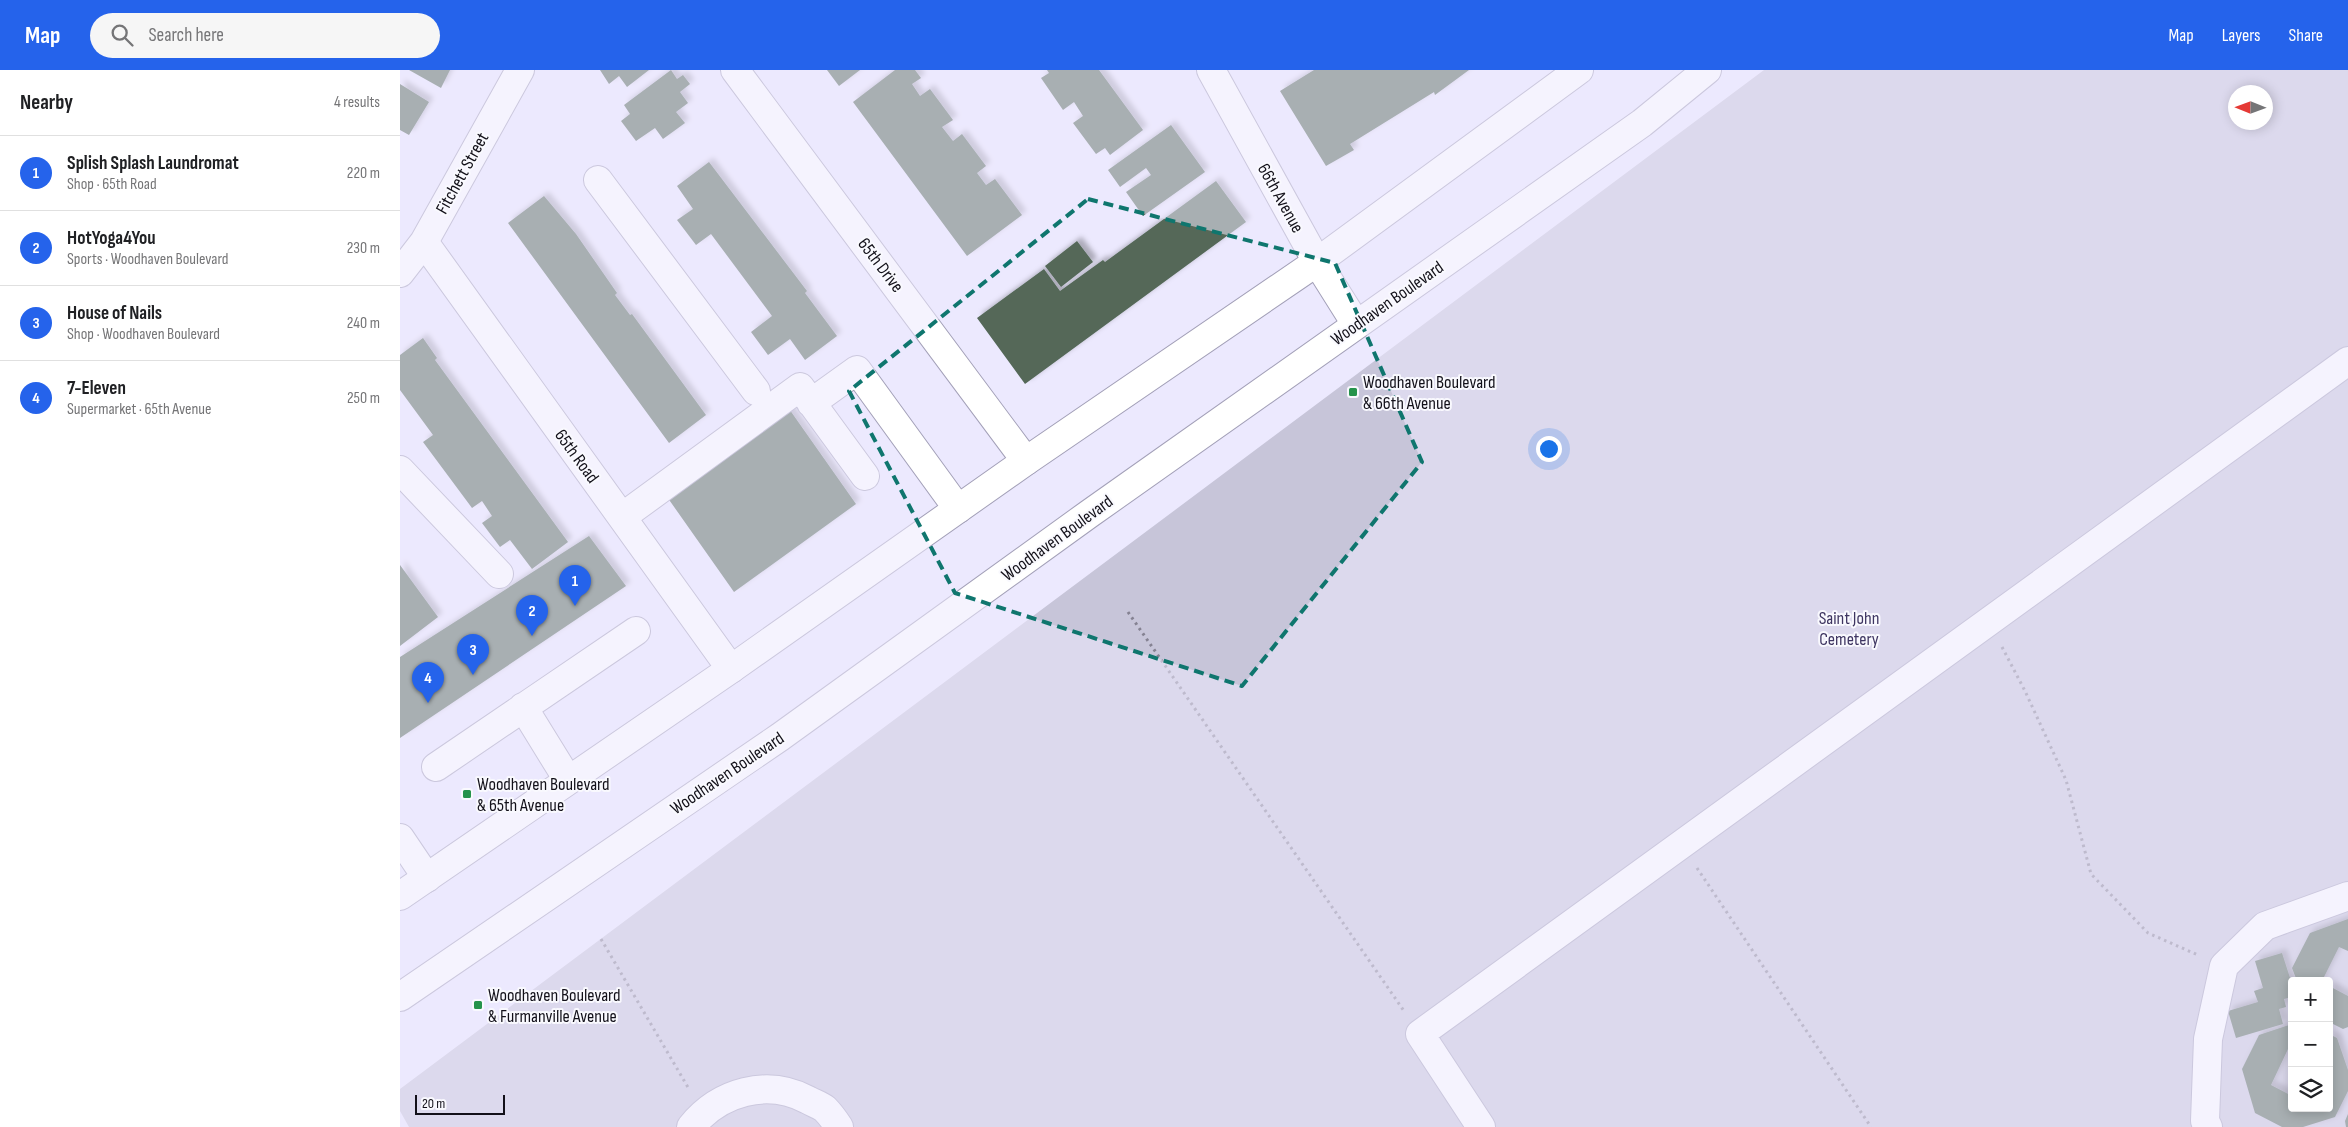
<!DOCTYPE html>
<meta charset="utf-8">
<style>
:root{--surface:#fff;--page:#f6f6f6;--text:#202124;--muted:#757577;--line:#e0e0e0;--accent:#2563eb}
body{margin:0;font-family:"Sofia Sans Condensed",sans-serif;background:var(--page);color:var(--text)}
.controls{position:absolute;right:15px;bottom:15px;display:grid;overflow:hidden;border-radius:5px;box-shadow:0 2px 12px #0003}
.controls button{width:45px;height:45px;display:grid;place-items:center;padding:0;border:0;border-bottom:1px solid var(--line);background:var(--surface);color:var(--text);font:25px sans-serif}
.compass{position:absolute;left:1828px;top:15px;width:45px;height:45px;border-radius:50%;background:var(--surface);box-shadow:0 2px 12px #0003;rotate:271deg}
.scale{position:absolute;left:15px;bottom:12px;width:90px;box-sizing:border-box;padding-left:5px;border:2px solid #121019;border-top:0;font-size:14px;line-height:18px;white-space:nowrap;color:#121019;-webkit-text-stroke:4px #f9f9fe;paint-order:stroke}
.you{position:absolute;left:1148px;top:378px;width:18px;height:18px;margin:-12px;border:4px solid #fff;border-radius:50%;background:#1a73e8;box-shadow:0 0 0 8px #1a73e833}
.badge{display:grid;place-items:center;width:32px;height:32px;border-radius:50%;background:var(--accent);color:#fff;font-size:16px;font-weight:700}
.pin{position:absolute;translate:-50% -41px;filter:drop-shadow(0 1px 2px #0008)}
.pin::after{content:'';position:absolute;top:26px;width:18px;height:15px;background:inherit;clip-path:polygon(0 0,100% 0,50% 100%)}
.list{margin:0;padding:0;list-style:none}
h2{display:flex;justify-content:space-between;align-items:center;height:65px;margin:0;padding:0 20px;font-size:21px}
h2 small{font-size:16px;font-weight:400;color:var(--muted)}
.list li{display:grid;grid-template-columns:32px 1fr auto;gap:15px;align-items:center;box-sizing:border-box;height:75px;padding:0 20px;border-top:1px solid var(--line)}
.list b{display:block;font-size:19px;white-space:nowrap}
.list p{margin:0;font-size:16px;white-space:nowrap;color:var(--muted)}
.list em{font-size:16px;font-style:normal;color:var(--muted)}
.icon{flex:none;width:28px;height:28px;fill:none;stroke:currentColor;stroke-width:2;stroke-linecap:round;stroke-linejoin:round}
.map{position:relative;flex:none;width:1948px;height:1057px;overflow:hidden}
header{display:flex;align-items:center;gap:30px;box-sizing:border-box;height:70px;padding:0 25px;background:var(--accent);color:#fff}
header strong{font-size:24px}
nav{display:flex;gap:28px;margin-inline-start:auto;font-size:18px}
.search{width:350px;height:45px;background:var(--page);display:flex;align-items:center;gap:12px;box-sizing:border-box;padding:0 18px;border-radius:28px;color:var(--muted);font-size:19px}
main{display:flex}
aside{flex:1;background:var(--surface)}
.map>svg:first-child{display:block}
</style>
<header>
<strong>Map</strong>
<div class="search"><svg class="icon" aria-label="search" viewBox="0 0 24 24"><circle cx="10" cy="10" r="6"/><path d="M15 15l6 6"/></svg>Search here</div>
<nav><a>Map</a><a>Layers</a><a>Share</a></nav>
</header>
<main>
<aside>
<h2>Nearby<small>4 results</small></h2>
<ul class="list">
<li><span class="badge">1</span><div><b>Splish Splash Laundromat</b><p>Shop · 65th Road</p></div><em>220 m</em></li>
<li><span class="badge">2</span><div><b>HotYoga4You</b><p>Sports · Woodhaven Boulevard</p></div><em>230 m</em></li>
<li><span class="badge">3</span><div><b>House of Nails</b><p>Shop · Woodhaven Boulevard</p></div><em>240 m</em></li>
<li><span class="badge">4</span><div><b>7-Eleven</b><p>Supermarket · 65th Avenue</p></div><em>250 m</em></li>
</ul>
</aside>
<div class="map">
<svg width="1948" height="1057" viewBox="0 0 1948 1057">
<defs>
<filter id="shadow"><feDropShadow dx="4.5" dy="-4.5" stdDeviation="2.5" flood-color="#0004"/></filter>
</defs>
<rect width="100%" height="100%" fill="#ece9fe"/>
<path fill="#c7c5d9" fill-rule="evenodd" d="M1364,0H1948V1057H9L0,1041V1019ZM1836,22H1866V52H1836ZM1892,911H1929V1038H1892Z"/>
<path fill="#546858" filter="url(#shadow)" d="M9,0H50L41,18Z
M200,0H249L227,17L219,6L209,14Z
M271,0L277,9L283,5L290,14L280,22L288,33L276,42L285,53L263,69L255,58L236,71L221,51L230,44L224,35Z
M427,0H460L439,16Z
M495,0H515L521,8L512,14L520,26L530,19L553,50L542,57L553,71L562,64L586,96L577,103L586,115L595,109L622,145L567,186L453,32Z
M647,0H699L743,60L710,85L705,78L696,84L673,53L683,46L674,32L663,40L641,8L649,3Z
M914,0H1069L1035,25L1034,22L950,74L954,80L926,96L880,21Z
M0,14L29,32L9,65L0,60Z
M771,55L805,102L743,146L726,122L751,105L746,98L720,117L708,100Z
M309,92L407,221L405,223L437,266L405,290L390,269L368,285L351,262L372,246L311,164L296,175L277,150L293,139L277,116Z
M816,111L846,152L625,314L577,248L644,199L660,221L703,190L705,192Z
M144,126L176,164L217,223L215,225L230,245L232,244L306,345L269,373L108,153Z
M677,171L693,192L661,217L645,196Z
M23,268L37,288L35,290L168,472L132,499L110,470L100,477L82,453L92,446L82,431L72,438L23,372L33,365L0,320V285Z
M387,336L456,434L334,522L265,424Z
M189,466L226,516L0,668V587Z
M0,495L38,547L0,576Z
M1948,849V881L1939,877L1922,911H1897L1892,898L1910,863Z
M1882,883L1892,914V927L1884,929L1886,937L1879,939L1883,954L1836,968L1828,941L1858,932L1854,921L1863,918L1855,891Z
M1929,916L1948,926V957L1943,959L1929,952Z
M1892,954V981L1888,979L1871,1015L1892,1026V1038H1929V964L1937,968L1948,1000V1021L1935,1047L1903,1057H1882L1855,1043L1842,999L1859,965Z
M1948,1044V1057H1946L1945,1051Z"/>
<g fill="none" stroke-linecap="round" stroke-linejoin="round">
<g stroke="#a3a0b8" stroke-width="30">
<path id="minor" d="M335,0L626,391
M811,0L917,192L956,254
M198,110L356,321
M24,172L331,599
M0,203L24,172L120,0
M411,333L457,300L558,439
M0,400L99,504
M222,447L400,317L465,406
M123,637L168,710
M36,697L236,561
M0,768L27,808
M291,1057C319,1022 367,1008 408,1030C413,1033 420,1035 425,1039C430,1044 435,1051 439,1057
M1081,1057L1020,964L1948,291
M1808,1057L1805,1051L1808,969L1824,896L1865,856L1948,826"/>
</g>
<g stroke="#a3a0b8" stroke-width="30">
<path id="major" d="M0,826L331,599L626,391L917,192L1179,0
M0,927L380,667L689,444L1242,53L1307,0"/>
</g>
<path stroke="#858292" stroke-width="3" stroke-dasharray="2.5 4" stroke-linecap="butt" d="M728,542L1004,941
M1602,577L1625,621L1666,710L1691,804L1748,863L1798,885
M1297,798L1471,1057
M201,869L289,1019"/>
<use href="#minor" stroke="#fff" stroke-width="28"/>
<use href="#major" stroke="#fff" stroke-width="28"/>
</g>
<path d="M0 0H1948V1057H0ZM688,129L935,193L1022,392L842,616L555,523L449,321Z" fill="#ece9fe" fill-opacity=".55" fill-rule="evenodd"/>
<path fill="none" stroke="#0f766e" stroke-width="4" stroke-dasharray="10 6" stroke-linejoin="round" d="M688,129L935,193L1022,392L842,616L555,523L449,321Z"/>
<g fill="#25934b" stroke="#f9f9fe" stroke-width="2">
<rect x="948" y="317" width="10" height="10" rx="2.5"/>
<rect x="62" y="719" width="10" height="10" rx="2.5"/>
<rect x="73" y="930" width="10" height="10" rx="2.5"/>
</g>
<g text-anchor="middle" stroke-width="4" stroke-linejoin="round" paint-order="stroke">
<g font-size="18" fill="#121019" stroke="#f9f9fe">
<text transform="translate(62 103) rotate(-61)" y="6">Fitchett Street</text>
<text transform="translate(881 128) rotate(61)" y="6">66th Avenue</text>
<text transform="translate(481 195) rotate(53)" y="6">65th Drive</text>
<text transform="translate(987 233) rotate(-35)" y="6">Woodhaven Boulevard</text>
<text transform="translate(177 386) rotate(54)" y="6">65th Road</text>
<text transform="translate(657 468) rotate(-36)" y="6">Woodhaven Boulevard</text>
<text transform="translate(327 703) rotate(-34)" y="6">Woodhaven Boulevard</text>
</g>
<g font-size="18" fill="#121019" stroke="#f9f9fe" text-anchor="start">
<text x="963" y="318">Woodhaven Boulevard<tspan x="963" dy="21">&amp; 66th Avenue</tspan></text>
<text x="77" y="720">Woodhaven Boulevard<tspan x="77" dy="21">&amp; 65th Avenue</tspan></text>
<text x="88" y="931">Woodhaven Boulevard<tspan x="88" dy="21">&amp; Furmanville Avenue</tspan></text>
</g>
<g font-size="18" fill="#3e3561" stroke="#f9f9fe">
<text x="1449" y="554">Saint John<tspan x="1449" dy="21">Cemetery</tspan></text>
</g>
</g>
</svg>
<div class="controls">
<button>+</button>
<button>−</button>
<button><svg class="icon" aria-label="layers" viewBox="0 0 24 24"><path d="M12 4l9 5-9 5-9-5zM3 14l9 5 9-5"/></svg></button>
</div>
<svg class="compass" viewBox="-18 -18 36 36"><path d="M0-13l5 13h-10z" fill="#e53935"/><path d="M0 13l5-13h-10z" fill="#757577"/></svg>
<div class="scale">20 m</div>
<div class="you"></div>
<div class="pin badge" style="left:175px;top:536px">1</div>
<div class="pin badge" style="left:132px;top:566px">2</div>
<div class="pin badge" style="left:73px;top:605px">3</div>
<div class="pin badge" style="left:28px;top:633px">4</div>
</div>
</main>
